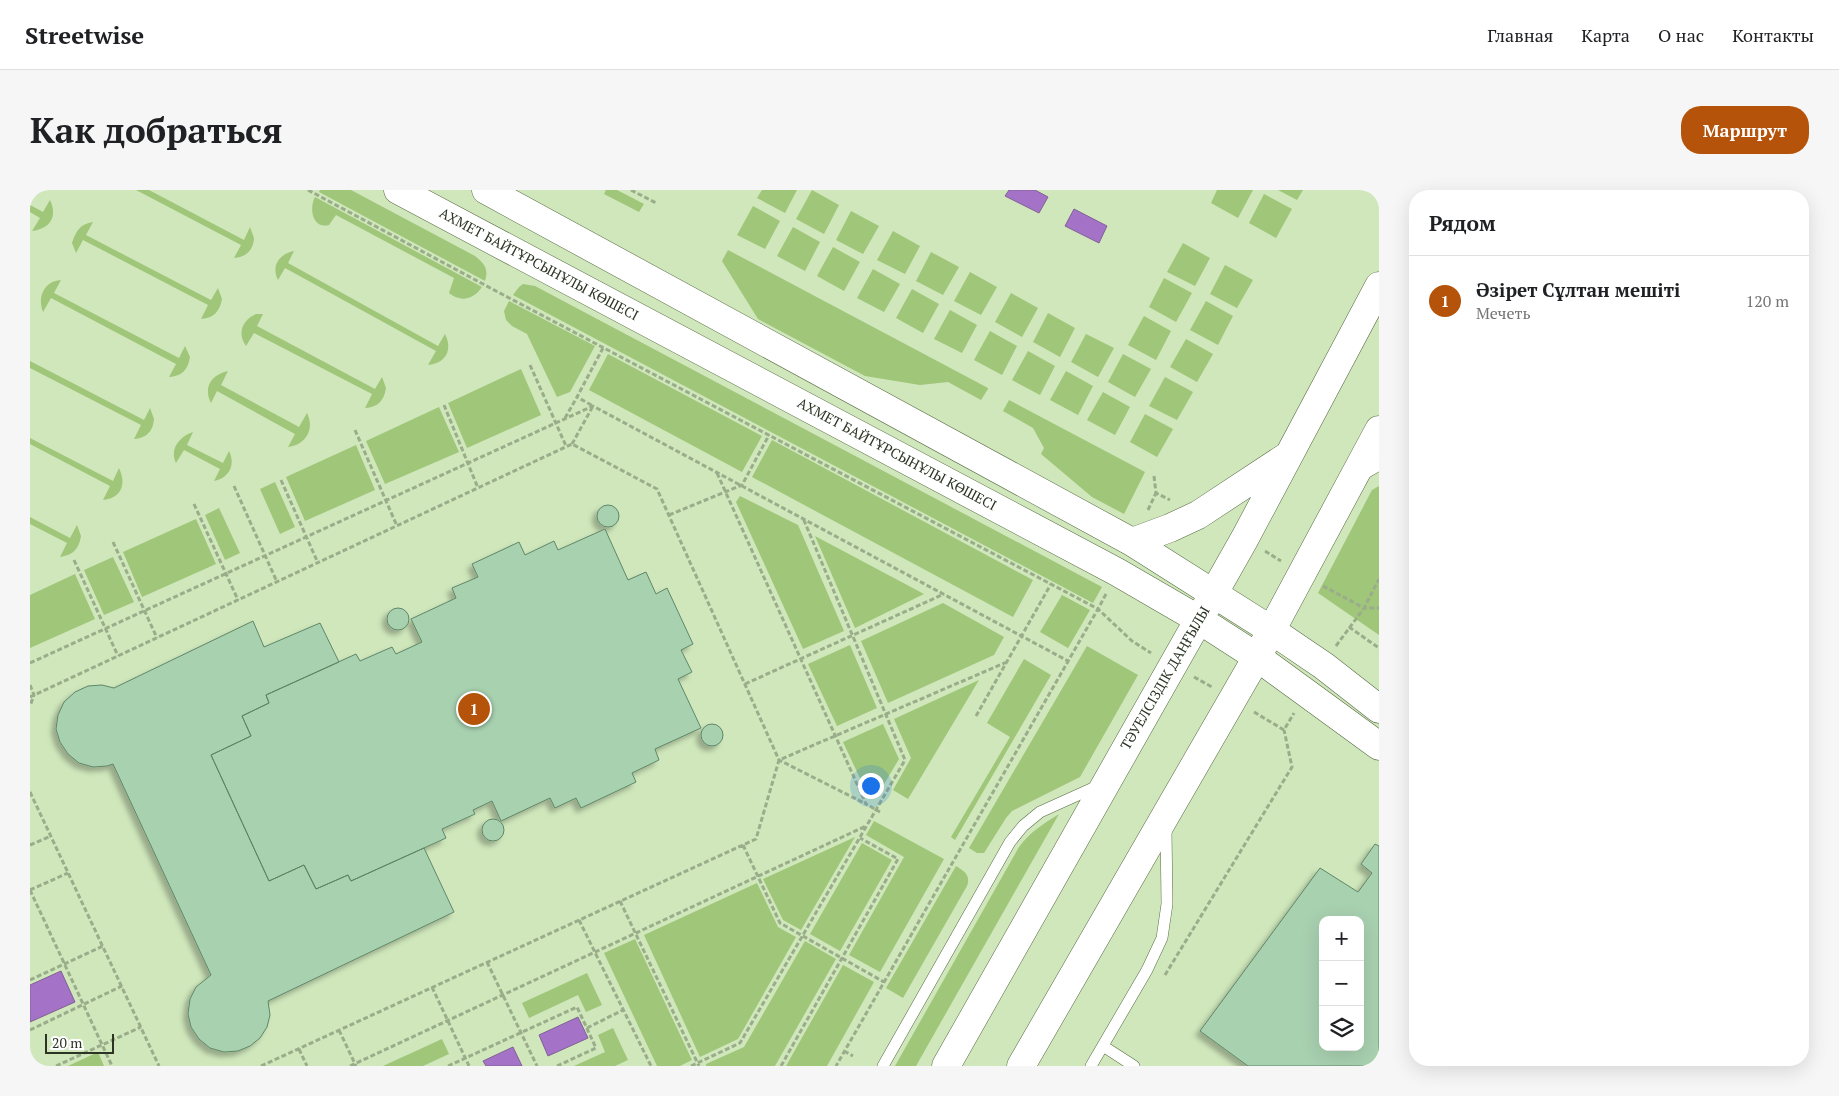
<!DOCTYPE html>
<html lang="ru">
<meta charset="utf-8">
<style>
:root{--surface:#fff;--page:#f6f6f6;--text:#202124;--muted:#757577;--line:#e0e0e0;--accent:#b45309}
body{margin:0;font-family:"PT Serif",serif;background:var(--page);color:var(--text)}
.controls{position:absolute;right:15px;bottom:15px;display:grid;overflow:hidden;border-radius:10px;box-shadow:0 5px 20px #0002}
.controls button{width:45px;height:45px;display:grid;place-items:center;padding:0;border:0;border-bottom:1px solid var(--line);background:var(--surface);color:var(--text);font:25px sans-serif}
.scale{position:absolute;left:15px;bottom:12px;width:69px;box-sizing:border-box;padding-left:5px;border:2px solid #2c3524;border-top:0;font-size:14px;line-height:18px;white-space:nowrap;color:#2c3524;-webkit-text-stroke:4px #fff;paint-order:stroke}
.you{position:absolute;left:840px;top:595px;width:18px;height:18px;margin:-12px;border:4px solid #fff;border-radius:50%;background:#1a73e8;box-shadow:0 0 0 8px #1a73e833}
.badge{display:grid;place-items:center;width:32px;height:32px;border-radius:50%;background:var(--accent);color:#fff;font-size:16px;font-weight:700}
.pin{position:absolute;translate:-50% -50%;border:2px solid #fff;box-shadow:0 1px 5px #0006}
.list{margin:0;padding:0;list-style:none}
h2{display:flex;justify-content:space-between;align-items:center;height:65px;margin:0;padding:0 20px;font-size:21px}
h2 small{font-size:16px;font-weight:400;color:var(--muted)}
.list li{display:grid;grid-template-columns:32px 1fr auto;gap:15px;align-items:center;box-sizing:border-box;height:90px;padding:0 20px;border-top:1px solid var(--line)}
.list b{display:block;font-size:19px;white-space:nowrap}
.list p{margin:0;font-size:16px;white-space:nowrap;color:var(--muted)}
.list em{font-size:16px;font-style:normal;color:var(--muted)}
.icon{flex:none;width:28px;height:28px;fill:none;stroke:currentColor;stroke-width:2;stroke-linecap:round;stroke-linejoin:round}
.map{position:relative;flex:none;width:1349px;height:876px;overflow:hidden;border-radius:20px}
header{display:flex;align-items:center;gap:30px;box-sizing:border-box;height:70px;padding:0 25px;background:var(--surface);border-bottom:1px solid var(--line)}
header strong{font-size:24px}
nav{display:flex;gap:28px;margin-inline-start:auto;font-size:18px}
.intro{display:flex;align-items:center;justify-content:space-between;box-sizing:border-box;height:120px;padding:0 30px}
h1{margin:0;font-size:35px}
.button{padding:12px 22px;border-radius:20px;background:var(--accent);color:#fff;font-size:18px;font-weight:700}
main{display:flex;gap:30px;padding:0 30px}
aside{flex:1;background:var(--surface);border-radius:20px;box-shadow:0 5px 20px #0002}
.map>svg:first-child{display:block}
</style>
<header>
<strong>Streetwise</strong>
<nav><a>Главная</a><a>Карта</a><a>О нас</a><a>Контакты</a></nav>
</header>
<div class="intro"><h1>Как добраться</h1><a class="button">Маршрут</a></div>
<main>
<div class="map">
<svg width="1349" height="876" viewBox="0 0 1349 876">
<defs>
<filter id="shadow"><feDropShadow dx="-4.5" dy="4.5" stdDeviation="2.5" flood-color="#0004"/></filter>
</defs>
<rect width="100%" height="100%" fill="#cfe7bb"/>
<path fill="#9fc679" d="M106,0H119L214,50L220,37L224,48C223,61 216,67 204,68L211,55Z
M290,0H321L445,66C454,73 459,79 455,91L289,2Z
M576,0H587L614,14L609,22L574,4Z
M732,0H767L755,23L727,8Z
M782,0L809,15L794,44L766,29Z
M1187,0H1223L1208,28L1181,13Z
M1248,0H1273L1267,10Z
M1234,4L1262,19L1246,48L1219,33Z
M285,7L452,97C444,109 431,113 419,103L424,88L306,25L299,35C282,39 279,18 285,7Z
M20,10C28,27 20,39 2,41L10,28L0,22V15L13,22Z
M723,16L750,31L735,59L707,45Z
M821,21L849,36L833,64L806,50Z
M63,32L56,45L181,110L188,98L192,109C190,121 184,128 171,129L178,115L53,50L46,63L42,53C46,41 50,34 63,32Z
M763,37L790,52L775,81L747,66Z
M863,41L890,56L875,84L847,70Z
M1153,53L1180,68L1165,96L1137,82Z
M803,57L830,72L814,101L787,86Z
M698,60L958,198V199L951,210L918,192L890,195L835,186L728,129L692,71Z
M264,61L258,73L408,156L415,144C423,160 416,173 398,175L406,161L255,78L248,90C241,76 249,64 264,61Z
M901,62L929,77L913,105L886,91Z
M1195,75L1223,90L1207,118L1180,104Z
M843,79L870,94L854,122L827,108Z
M940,82L967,97L951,125L924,111Z
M1134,88L1162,103L1146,132L1119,117Z
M31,90L24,103L149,168L155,156L160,167C158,180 152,186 139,187L146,174L21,108L13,122C7,107 14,91 31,90Z
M493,94L505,96L1072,397L1063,413L483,105L489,97Z
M882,99L909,114L893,143L866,128Z
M981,103L1008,118L992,147L965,132Z
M479,111L565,156L540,202L527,207L497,144L482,136L476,130L474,121Z
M1176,111L1203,126L1188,155L1160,140Z
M920,120L947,135L932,163L904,149Z
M1018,123L1045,138L1030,167L1003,152Z
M226,124H233L227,136L345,199L352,187L356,198C354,211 348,217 335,218L342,204L224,143L216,156C207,144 212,130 226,124Z
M1114,126L1141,141L1126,170L1098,155Z
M960,141L987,156L972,185L944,170Z
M1056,144L1084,158L1068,187L1041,172Z
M1156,149L1183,164L1167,192L1140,177Z
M998,161L1025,176L1010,205L982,190Z
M578,164L732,246L712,282L559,200Z
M1093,164L1121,179L1105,207L1078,192Z
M0,171L114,230L120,218L124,229C123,242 116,248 104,249L111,235L0,178Z
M491,179L511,225L437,258L418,213Z
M198,181L191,195L269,237L277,223C285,239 276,255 258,257L265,244L187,201L181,213C173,197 181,185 198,181Z
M1036,181L1063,196L1048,225L1020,210Z
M1135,187L1163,202L1147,230L1119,216Z
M1073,202L1100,217L1085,245L1057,230Z
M979,210L1115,282L1094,324L1062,307L1011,264L1014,258L1003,238L973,221Z
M409,217L429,262L355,294L336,251Z
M1115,224L1143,239L1127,267L1100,252Z
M163,242L157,255L193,273L199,261C206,275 199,288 184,291L190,279L154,260L146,273C139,259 150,246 163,242Z
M0,248L83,291L89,278C97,295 91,308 73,310L80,296L0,254Z
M742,250L1003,390L983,427L722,287Z
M326,255L345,300L275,331L256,287Z
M245,292L265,337L250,344L230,299Z
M1349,296V445L1288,403L1342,300Z
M710,306L768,335L814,441L773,459L706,312Z
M189,318L210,363L195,370L175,325Z
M0,327L40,348L47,335L51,346C49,359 43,365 30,367L37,353L0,334Z
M166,329L186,374L112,407L93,362Z
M785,346L894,404L825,438Z
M83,367L104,412L74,425L54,380Z
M45,384L65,429L0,458V405Z
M1032,405L1060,420L1038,458L1010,442Z
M913,413L974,447L964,465L858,513L831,451Z
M820,455L847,518L807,536L778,474Z
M1057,456L1108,485L1050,587L982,621L976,628L954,663H947L939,658Z
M994,469L1021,485L925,650L921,647L980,547L957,533Z
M949,490L878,609L863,600L881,568L864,529Z
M853,534L869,569L847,606L835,599L813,552Z
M1029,624L886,876H865L989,657C1000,642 1013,634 1029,624Z
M844,631L914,669L850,782L819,765L874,667L836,645Z
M825,647L771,740L753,730L733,689Z
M832,653L862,670L810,761L780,744Z
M926,676C934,681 941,685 937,696L873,808L856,798Z
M727,693L748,737L766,747L708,849L670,867L614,745Z
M605,749L662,870L650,876H627L574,763Z
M775,751L806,769L745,876H676V874L714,857Z
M813,775L844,792L797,876H756Z
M557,783L572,815L556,822L548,805L499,828L492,813Z
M583,838L598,870L585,876H544L575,862L568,845Z
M412,849L419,864L393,876H353Z
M68,862L74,876H38Z"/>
<path fill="#a472c6" stroke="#806095" d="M979,0H1005L1018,7L1009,23L975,6Z
M1044,19L1077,36L1069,53L1035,36Z
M31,781L45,812L0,832V795Z
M548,827L558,848L518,866L509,845Z
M483,857L492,876H456L453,871Z"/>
<path fill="#a8d1b0" stroke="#5f8667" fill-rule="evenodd" filter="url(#shadow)" d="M567 326a11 11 0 1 1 22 0a11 11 0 1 1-22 0Z
M575,339L598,390L616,382L626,404L637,398L663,454L651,460L662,482L648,489L671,538L625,559L629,570L602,583L606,592L551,618L546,608L525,618L520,608L471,631L462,611L443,620L445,624L412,639L416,648L321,691L318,685L286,699L274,675L239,691L181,565L221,546L212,526L239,513L236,505L326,464L330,471L362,457L366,464L392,452L381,429L426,408L422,398L448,387L442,374L489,352L495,365L524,351L528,360Z
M357 429a11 11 0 1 1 22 0a11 11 0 1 1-22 0Z
M223,431L234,457L290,433L309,472L236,505L239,513L212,526L221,546L181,565L239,691L274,675L286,699L318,685L321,691L394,658L424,722L238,811L240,825L237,837L230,848L220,856L208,861L194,862L180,858L169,849L161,837L158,824L160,809L166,797L181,785L83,574L77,576L63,577L49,573L38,564L30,552L26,539L28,525L34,512L45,502L58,496L72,495L84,498Z
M671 545a11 11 0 1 1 22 0a11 11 0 1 1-22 0Z
M452 640a11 11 0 1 1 22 0a11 11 0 1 1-22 0Z
M1345,654L1349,656V876H1218L1170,841L1290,678L1328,702L1342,683L1331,674ZM1293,730H1330V857H1293Z"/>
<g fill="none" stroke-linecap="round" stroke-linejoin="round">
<g stroke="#586c45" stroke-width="12">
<path id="lane" d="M1332,285L1349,275
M1073,856L1104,876
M853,876L980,652L993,636L1010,622L1070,595
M1061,876L1117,780L1132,748L1137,714L1136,639"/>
</g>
<g stroke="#586c45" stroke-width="29">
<path id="secondary" d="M368,0L1087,382L1168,429L1227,467L1349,556
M456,0L1102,352L1241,440L1294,476L1349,519
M1102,352L1140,338L1168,325L1256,267
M916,876L1215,348L1349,96
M991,876L1227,467L1349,240"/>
</g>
<path stroke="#9aad8a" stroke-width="3" stroke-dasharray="5 2.5" stroke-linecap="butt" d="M278,0L466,101L1068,419L806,876
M601,0L626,13
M500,175L536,256
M414,215L448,298
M535,228L547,207
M325,240L367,336
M542,254L563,216L547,207L573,158
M687,283L836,614L850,622
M1124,286L1126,303L1140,310
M251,290L288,373
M204,296L247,392
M164,314L208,410
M1118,320L1126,303
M639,325L712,295L739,245
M83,352L127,448
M1235,361L1251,371
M44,370L88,466
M1293,396L1334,418L1349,389
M1076,404L1068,419L1102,451L1121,463
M1319,437L1349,458
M1306,456L1334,418H1349
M0,473L563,216L1038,471
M1164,487L1182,497
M715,494L914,404
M0,495L4,505L0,516
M0,507L542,254L627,299L749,570L836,614
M1224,522L1254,540L1264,523
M946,526L1021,394
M0,602L129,876
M0,655L21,646
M713,655L750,733L854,792
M0,700L82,876
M0,700L38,683
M590,711L669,876
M549,730L621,876
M457,772L507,876
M1135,785L1262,577L1254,540
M0,790L73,756
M402,797L439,876
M557,838L593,820
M0,840L92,796
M309,840L326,876
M269,859L277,876
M814,861L823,866
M26,876L111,837
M231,876L726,649L749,570L977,472
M320,876L836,636
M418,876L547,817L566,858L527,876
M661,876L710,853L875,570L773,328
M751,876L868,669L830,648"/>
<use href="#lane" stroke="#fff" stroke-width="11"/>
<use href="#secondary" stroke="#fff" stroke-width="28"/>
</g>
<g text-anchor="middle" stroke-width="4" stroke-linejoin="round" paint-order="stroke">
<g font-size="14" fill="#2c3524" stroke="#fff">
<text transform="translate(509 74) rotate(28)" y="5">АХМЕТ БАЙТҰРСЫНҰЛЫ КӨШЕСІ</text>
<text transform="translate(867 264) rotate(28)" y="5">АХМЕТ БАЙТҰРСЫНҰЛЫ КӨШЕСІ</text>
<text transform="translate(1135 488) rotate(-60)" y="5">ТӘУЕЛСІЗДІК ДАҢҒЫЛЫ</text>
</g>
</g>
</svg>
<div class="controls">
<button>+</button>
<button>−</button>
<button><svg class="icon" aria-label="layers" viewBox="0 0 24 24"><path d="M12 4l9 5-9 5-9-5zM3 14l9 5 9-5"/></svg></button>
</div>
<div class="scale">20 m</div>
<div class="you"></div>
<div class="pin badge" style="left:444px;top:519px">1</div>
</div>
<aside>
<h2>Рядом<small></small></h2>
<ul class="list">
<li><span class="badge">1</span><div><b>Әзірет Сұлтан мешіті</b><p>Мечеть</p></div><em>120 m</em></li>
</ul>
</aside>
</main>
